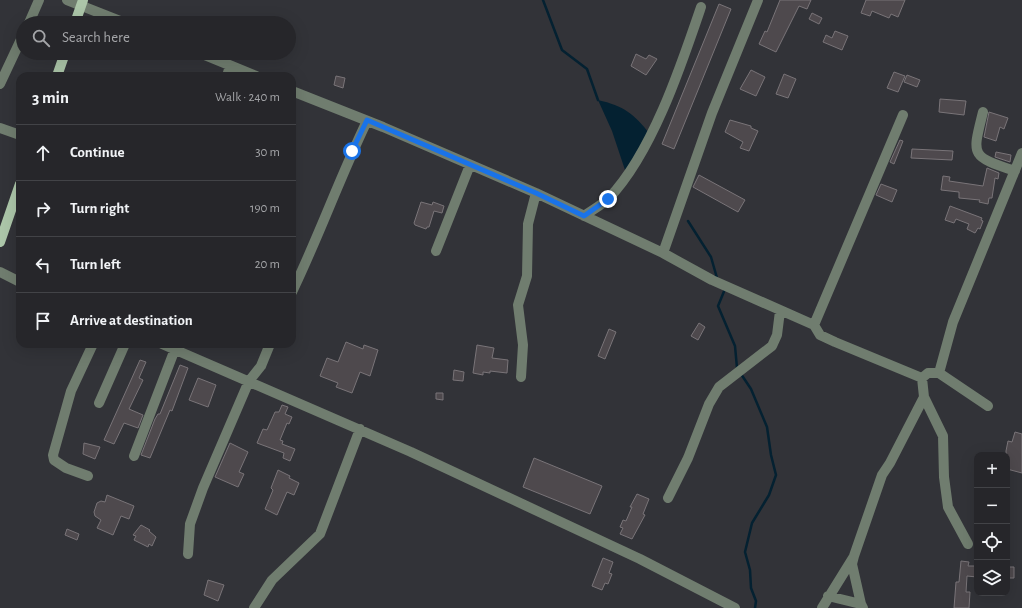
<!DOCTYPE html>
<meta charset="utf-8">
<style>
:root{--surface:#26262a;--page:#2e2e32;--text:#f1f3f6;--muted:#a4a5a8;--line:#424347}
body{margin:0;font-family:"Alegreya Sans",sans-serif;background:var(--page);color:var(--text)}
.controls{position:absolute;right:12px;bottom:12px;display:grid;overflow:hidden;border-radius:8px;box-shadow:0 4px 16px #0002}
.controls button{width:36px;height:36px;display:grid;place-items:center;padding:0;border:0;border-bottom:1px solid var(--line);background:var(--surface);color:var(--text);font:20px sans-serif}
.stop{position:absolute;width:12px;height:12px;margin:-9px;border:3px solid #1a73e8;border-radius:50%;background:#fff}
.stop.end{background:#1a73e8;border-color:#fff;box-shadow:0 1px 4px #0008}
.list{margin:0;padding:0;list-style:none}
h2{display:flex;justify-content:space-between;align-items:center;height:52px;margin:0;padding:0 16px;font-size:17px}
h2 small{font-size:13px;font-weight:400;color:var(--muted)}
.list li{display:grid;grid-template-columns:26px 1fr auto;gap:12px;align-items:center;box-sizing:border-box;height:56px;padding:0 16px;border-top:1px solid var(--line)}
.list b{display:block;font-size:15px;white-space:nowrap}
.list em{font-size:13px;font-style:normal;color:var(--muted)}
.icon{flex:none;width:22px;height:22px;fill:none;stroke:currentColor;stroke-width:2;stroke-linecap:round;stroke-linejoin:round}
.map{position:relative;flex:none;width:1022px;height:608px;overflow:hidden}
.search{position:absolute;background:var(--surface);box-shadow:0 4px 16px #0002;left:16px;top:16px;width:280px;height:44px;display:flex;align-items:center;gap:10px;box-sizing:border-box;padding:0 14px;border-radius:22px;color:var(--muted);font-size:15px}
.panel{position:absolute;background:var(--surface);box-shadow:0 4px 16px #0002;left:16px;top:72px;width:280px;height:276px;border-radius:12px}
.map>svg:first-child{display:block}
</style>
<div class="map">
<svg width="1022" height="608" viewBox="0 0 1022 608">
<rect width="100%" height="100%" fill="#323338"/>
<path fill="#042131" d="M598,100C624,106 634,114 650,134L627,176L612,131Z"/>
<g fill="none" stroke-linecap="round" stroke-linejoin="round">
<path stroke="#042131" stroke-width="2.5" d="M543,0L562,50L587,69L598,100
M688,221L711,257L717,278
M725,289L718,306L735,346L737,368
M741,374L751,389L767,427L771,455L776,475L769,495L752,523L745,552L750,570L751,588L756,601L755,608"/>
</g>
<path fill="#4e494d" stroke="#797478" d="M780,0H811L807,9L799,6L776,52L759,44L765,31L767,32Z
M866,0H905L898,17L891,14L889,18L872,11L870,16L861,13Z
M719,4L731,9L674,149L662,144Z
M812,13L822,18L819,24L809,19Z
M835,31L848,36L842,50L823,42L826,35L832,38Z
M636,54L646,59L649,55L657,59L646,75L631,66Z
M751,70L765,77L756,96L740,89Z
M894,72L905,76L898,92L887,88Z
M784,74L796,79L788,98L776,94Z
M907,75L920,80L917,87L904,82Z
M336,76L345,78L343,88L334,85Z
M940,99L966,101L964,115L939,112Z
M989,112L1008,118L1004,129L1000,127L996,141L984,137Z
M730,120L751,126V128L758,131L749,151L740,148L743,142L725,132Z
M900,140L903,141L894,164L890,162Z
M912,149L953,151L952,160L911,158Z
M996,152L1011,155L1010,162L995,157Z
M987,168L999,173L998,179L995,178L992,198H989L988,204L979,202L980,200L959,198V192L941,190L943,176L950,177L949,181L983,186Z
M699,175L745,200L738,212L693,187Z
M881,184L897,190L892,202L876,195Z
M421,202L432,205L433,202L444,206L442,213L434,211L429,227H427L426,229L415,225L414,223Z
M950,206L982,218L981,220L983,221L980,229L978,228L975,233L967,229L969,224L956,219L954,223L945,220Z
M699,323L705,327L698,340L691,336Z
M609,329L616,332L605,359L598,356Z
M346,342L363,349L364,345L378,350L370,376L360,372L352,393L336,387L338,383L320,376L327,358L338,362Z
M477,345L494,348L492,358L508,360L507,373L490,371V373L483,372V375L473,373Z
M140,360L146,362L139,378L143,380L129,409L143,415L138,428L124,423L114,444L104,440Z
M180,365L188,368L172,411L170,410L150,458L141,455L155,419L158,414H160Z
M454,370L464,372L463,381L453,380Z
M198,378L216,385L208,407L189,400Z
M436,393H443V400L436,399Z
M282,405L288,407L285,414L292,417L289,424L287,423L280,440L283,441L282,444L295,449L290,461L283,458L284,453L257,443L263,429L267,430L275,412H279Z
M1015,432L1022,434V473L1007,469L1006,451L1008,441L1012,442Z
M84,443L100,447L95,459L83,454Z
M230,443L248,452L239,472L244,474L238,487L215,477Z
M534,458L602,486L590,514L523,487Z
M278,470L290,476L289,478L299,483L294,495L287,492L277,515L265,509L273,490L271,488Z
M637,494L649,499L643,514L645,515L632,539L620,534L623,528L620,527L623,520L626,521L632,507H630Z
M107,495L134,506L129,519L121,516L113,535L97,528L101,520L95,516L94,512L97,503L101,501L105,502Z
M141,525L150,530L149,531L156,537L152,546L149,544L148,547L134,540L136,536L133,535Z
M67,529L79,534L77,540L65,535Z
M603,558L613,562L609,573L612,574L608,584L605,583L602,590L592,586Z
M961,561L969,562L968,566H977V577L967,576L966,592H970L969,608H954L956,582H959Z
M1007,567H1014V578H1007Z
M208,580L224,585L218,601L204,595Z"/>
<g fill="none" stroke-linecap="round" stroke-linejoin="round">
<path stroke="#707d6f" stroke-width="10" d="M67,0L125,23
M29,23L39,0
M200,53L256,76
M227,76L230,66
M0,84L23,35
M292,91L383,127L536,193L663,253L712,280L814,325L820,335L835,342L922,378
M983,112C972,156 970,156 1015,171
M0,128L20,135
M584,216C592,210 602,205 609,198C652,153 681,66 701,7
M436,251L470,165
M663,253L712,113L758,0
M0,272L20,282
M292,292C319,236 340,177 367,121
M814,325L903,115
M162,344L411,452L640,559L735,608
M939,373L953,322L1022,153
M521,377L523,345L518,305L527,276L528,224L536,193
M922,378L928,373H939L988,406
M924,397L943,436L944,477L948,507L968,544
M99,403L125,344
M134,456L175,349
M88,476L66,468L54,460L53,455L71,391L93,344
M668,498L688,458L709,404L719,387L772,346L777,335L780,311
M188,554L190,524L203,488L249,381L261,366L270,344
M828,596L861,604
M254,608L272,580L320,534L360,429
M822,608L853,558
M863,608L861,604L852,564L854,556L882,475L890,463L924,397L922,378"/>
<path stroke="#acc6a9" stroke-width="10" d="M75,23L83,0
M57,76L65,53
M0,242L20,184"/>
</g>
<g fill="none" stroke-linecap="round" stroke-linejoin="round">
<path stroke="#1a73e8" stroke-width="5" d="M352,151L367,120L536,193L584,216L608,199"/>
</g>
</svg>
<div class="controls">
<button>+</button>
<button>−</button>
<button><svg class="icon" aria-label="locate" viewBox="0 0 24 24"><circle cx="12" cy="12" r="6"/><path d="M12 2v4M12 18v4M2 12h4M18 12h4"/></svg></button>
<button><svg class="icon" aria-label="layers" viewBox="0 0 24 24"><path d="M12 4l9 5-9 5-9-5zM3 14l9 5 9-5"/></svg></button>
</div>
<div class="stop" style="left:352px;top:151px"></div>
<div class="stop end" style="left:608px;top:199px"></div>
<div class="search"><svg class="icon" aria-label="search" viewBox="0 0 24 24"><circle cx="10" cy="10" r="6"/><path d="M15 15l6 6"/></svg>Search here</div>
<section class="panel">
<h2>3 min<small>Walk · 240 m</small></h2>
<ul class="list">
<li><svg class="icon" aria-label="ahead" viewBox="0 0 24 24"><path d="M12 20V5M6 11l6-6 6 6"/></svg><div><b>Continue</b></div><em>30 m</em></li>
<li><svg class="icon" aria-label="right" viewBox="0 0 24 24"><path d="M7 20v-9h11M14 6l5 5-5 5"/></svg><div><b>Turn right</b></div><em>190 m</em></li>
<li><svg class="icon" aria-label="left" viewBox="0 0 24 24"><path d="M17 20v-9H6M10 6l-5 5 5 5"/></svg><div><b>Turn left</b></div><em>20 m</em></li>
<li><svg class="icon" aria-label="arrive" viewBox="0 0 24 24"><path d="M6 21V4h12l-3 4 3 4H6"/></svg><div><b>Arrive at destination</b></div></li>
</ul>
</section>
</div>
